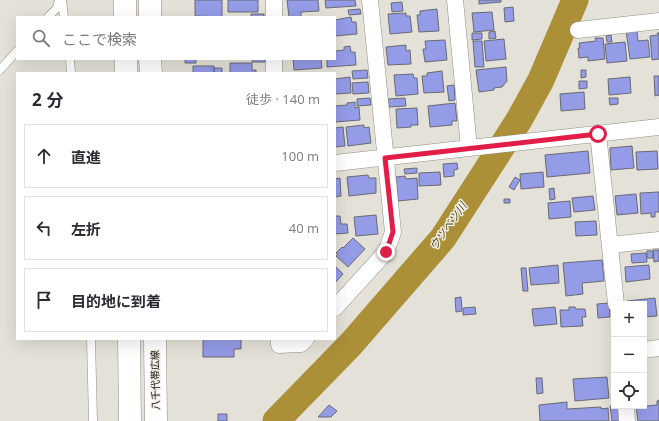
<!DOCTYPE html>
<html lang="ja">
<meta charset="utf-8">
<style>
:root{--surface:#fff;--page:#f7f7f7;--text:#2b2b33;--muted:#7c7c81;--line:#e1e1e2}
body{margin:0;font-family:"Open Sans","Noto Sans JP",sans-serif;background:var(--page);color:var(--text)}
.controls{position:absolute;right:12px;bottom:12px;display:grid;overflow:hidden;border-radius:0px;box-shadow:0 4px 16px #0002}
.controls button{width:36px;height:36px;display:grid;place-items:center;padding:0;border:0;border-bottom:1px solid var(--line);background:var(--surface);color:var(--text);font:20px sans-serif}
.stop{position:absolute;width:12px;height:12px;margin:-9px;border:3px solid #e11d48;border-radius:50%;background:#fff}
.stop.end{background:#e11d48;border-color:#fff;box-shadow:0 1px 4px #0008}
.list{margin:0;padding:0;list-style:none}
h2{display:flex;justify-content:space-between;align-items:center;height:52px;margin:0;padding:0 16px;font-size:17px}
h2 small{font-size:13px;font-weight:400;color:var(--muted)}
.list li{display:grid;grid-template-columns:26px 1fr auto;gap:12px;align-items:center;box-sizing:border-box;height:64px;margin:0 8px 8px;padding:0 8px;border:1px solid var(--line);border-radius:0px}
.list b{display:block;font-size:15px;white-space:nowrap}
.list em{font-size:13px;font-style:normal;color:var(--muted)}
.icon{flex:none;width:22px;height:22px;fill:none;stroke:currentColor;stroke-width:2;stroke-linecap:round;stroke-linejoin:round}
.map{position:relative;flex:none;width:659px;height:421px;overflow:hidden}
.search{position:absolute;background:var(--surface);box-shadow:0 4px 16px #0002;left:16px;top:16px;width:320px;height:44px;display:flex;align-items:center;gap:10px;box-sizing:border-box;padding:0 14px;border-radius:0px;color:var(--muted);font-size:15px}
.panel{position:absolute;background:var(--surface);box-shadow:0 4px 16px #0002;left:16px;top:72px;width:320px;height:268px;border-radius:0px}
.map>svg:first-child{display:block}
</style>
<div class="map">
<svg width="659" height="421" viewBox="0 0 659 421">
<rect width="100%" height="100%" fill="#e4e1d8"/>
<g fill="none" stroke-linecap="round" stroke-linejoin="round">
<path stroke="#ab9038" stroke-width="27" d="M276,421L351,344L443,238L519,120L541,80L575,0"/>
</g>
<path fill="#949be7" stroke="#696a72" d="M195,0H222V17L195,16Z
M228,0H258V12H228Z
M287,0H318L319,11L301,12V17H289Z
M325,0H355L356,6L326,8Z
M479,0H501V2L479,4Z
M402,2L403,11L392,12L391,3Z
M513,7L514,21L505,22L504,8Z
M360,9L361,14L349,15L348,10Z
M437,9L439,31L419,32L417,15H420V11Z
M492,12L494,30L474,32L472,13Z
M406,13V16H410L412,32L390,34L388,14Z
M251,14H264V17H251Z
M351,17L352,22H356L357,34L335,36V20Z
M637,30L638,41L648,40L650,57L630,59L626,31Z
M495,31L496,38L489,39V32Z
M472,33H482V39L472,40Z
M657,33H659V59L652,60L650,36L658,35Z
M611,35L612,42H607L606,36Z
M595,38H603L605,59L588,61V57L579,58L578,48H580L579,43L596,41Z
M504,39L506,59L486,61L484,41Z
M445,40L447,60L425,62L423,49H426L425,41Z
M473,41H482L484,67H475Z
M625,42L627,61L607,63L605,44Z
M406,45V51L410,50L411,64L388,65L386,47Z
M350,46L351,52H355L356,65L327,67V59H335V51L344,50V47Z
M185,59H196V63H185Z
M253,59H265V62H252Z
M293,59H321L322,68L294,70Z
M230,63H252V70H256V73H230Z
M193,66H214V73H193Z
M506,67L507,81L502,87L494,88V90L479,92L476,70Z
M214,68H222V73H214Z
M367,70L368,78L353,79L352,71Z
M581,70H586V77L581,78Z
M442,71L444,92L424,93L422,76H427V73Z
M413,74L414,78H417L418,94L396,96L394,75Z
M654,76H659V95L655,96Z
M350,77L351,93L335,94V79Z
M630,77L631,93L609,95L608,79Z
M579,81H587V88L579,89Z
M368,82L369,93L353,94L352,83Z
M454,85L455,100L449,101L447,86Z
M584,92L585,109L561,111L560,94Z
M370,98L371,105L357,106V99Z
M405,98L406,106L389,107L388,99Z
M609,98H618V104L610,105Z
M355,102V108L359,107L360,120L335,122V106L347,105V103Z
M455,103L457,121H452V125L430,127L428,106Z
M417,108L418,125H411V127L397,128L396,109Z
M364,125V128L369,127L371,143L348,146L346,127Z
M343,127L345,146L335,147V128Z
M632,146L634,168L611,170L610,148Z
M588,151L590,173L547,177L545,155Z
M657,151L658,169L637,170L636,152Z
M457,163L458,169L454,170V176L444,177L443,164Z
M417,168V173L405,174L404,169Z
M440,172L441,185L419,186V173Z
M543,172L544,187L521,189L520,174Z
M368,175L369,178H376V193L349,196L347,177Z
M405,176L406,179L417,178L418,199L398,201L396,177Z
M515,177L520,180L514,190L509,187Z
M340,178L341,196L335,197V179Z
M554,188L555,199L550,200L549,189Z
M659,192V212H655V217H651V213L641,214L640,193Z
M636,194L638,213L617,215L615,196Z
M593,196L595,210L574,212L572,198Z
M504,199H510V203H504Z
M570,201L571,217L549,219L548,203Z
M376,215L378,234L356,236L354,217Z
M335,216H340L341,224H347L348,233L335,234Z
M596,221L597,235L576,236L575,222Z
M353,238L365,249L348,267L336,256L338,254L336,253L342,247L343,248Z
M653,250H659V261L654,262Z
M647,251H653V258H647Z
M646,253L647,262L632,263L631,254Z
M602,260L604,281L582,283L583,294L566,296L563,263Z
M558,265L559,283L531,285L529,268Z
M649,265L650,279L626,282L625,267Z
M335,266L343,274L335,283Z
M521,268H526L528,291H523Z
M461,297L462,311L456,312L455,298Z
M655,298L657,316L644,317V304H628L627,301Z
M609,303L610,317L598,318L597,304Z
M475,307L476,314L463,315V308Z
M555,307L557,324L534,326L532,309Z
M569,307H575L576,309H585L586,317H582L583,326L561,327L560,310H569Z
M203,339H241V349H234V357H203Z
M607,377L609,398L575,401L573,379Z
M536,378H542L543,393L537,394Z
M659,400V421H638L636,407L657,405V401Z
M567,402V409L601,407V409L608,408L609,421H540L539,405Z
M329,405L337,411L331,417H318Z
M610,406H623L624,421H612Z
M218,414H227V421H218Z"/>
<g fill="none" stroke-linecap="round" stroke-linejoin="round">
<g stroke="#918e86" stroke-width="9">
<path id="service" d="M62,0L64,17
M48,17L57,8L59,0
M70,59L71,73
M0,70L17,51
M91,339L93,421"/>
</g>
<g stroke="#918e86" stroke-width="17">
<path id="minor" d="M274,0V17
M455,0L469,148
M578,30L659,21
M274,59V73
M598,133L616,304
M335,163L659,127
M610,245L659,240
M335,308L386,252L393,232L370,0
M279,339V345L301,344L306,339
M644,350L659,348
M626,406L627,421"/>
</g>
<g stroke="#918e86" stroke-width="23">
<path id="secondary" d="M125,0V17
M150,0V17
M126,59V73
M150,59L151,73
M129,339L130,421
M155,339L156,421"/>
</g>
<use href="#service" stroke="#fff" stroke-width="8"/>
<use href="#minor" stroke="#fff" stroke-width="16"/>
<use href="#secondary" stroke="#fff" stroke-width="22"/>
</g>
<g fill="none" stroke-linecap="round" stroke-linejoin="round">
<path stroke="#e11d48" stroke-width="5" d="M386,252L393,232L385,158L598,134"/>
</g>
<g text-anchor="middle" stroke-width="3" stroke-linejoin="round" paint-order="stroke">
<g font-size="10" fill="#0e0d0a" stroke="#f2efe6">
<text transform="translate(155 380) rotate(-91)" y="4">八千代帯広線</text>
</g>
<g font-size="11" font-style="italic" fill="#514520" stroke="#f2efe6">
<text transform="translate(448 226) rotate(-55)" y="4">ウツベツ川</text>
</g>
</g>
</svg>
<div class="controls">
<button>+</button>
<button>−</button>
<button><svg class="icon" aria-label="locate" viewBox="0 0 24 24"><circle cx="12" cy="12" r="6"/><path d="M12 2v4M12 18v4M2 12h4M18 12h4"/></svg></button>
</div>
<div class="stop" style="left:598px;top:134px"></div>
<div class="stop end" style="left:386px;top:252px"></div>
<div class="search"><svg class="icon" aria-label="search" viewBox="0 0 24 24"><circle cx="10" cy="10" r="6"/><path d="M15 15l6 6"/></svg>ここで検索</div>
<section class="panel">
<h2>2 分<small>徒歩 · 140 m</small></h2>
<ul class="list">
<li><svg class="icon" aria-label="ahead" viewBox="0 0 24 24"><path d="M12 20V5M6 11l6-6 6 6"/></svg><div><b>直進</b></div><em>100 m</em></li>
<li><svg class="icon" aria-label="left" viewBox="0 0 24 24"><path d="M17 20v-9H6M10 6l-5 5 5 5"/></svg><div><b>左折</b></div><em>40 m</em></li>
<li><svg class="icon" aria-label="arrive" viewBox="0 0 24 24"><path d="M6 21V4h12l-3 4 3 4H6"/></svg><div><b>目的地に到着</b></div></li>
</ul>
</section>
</div>
